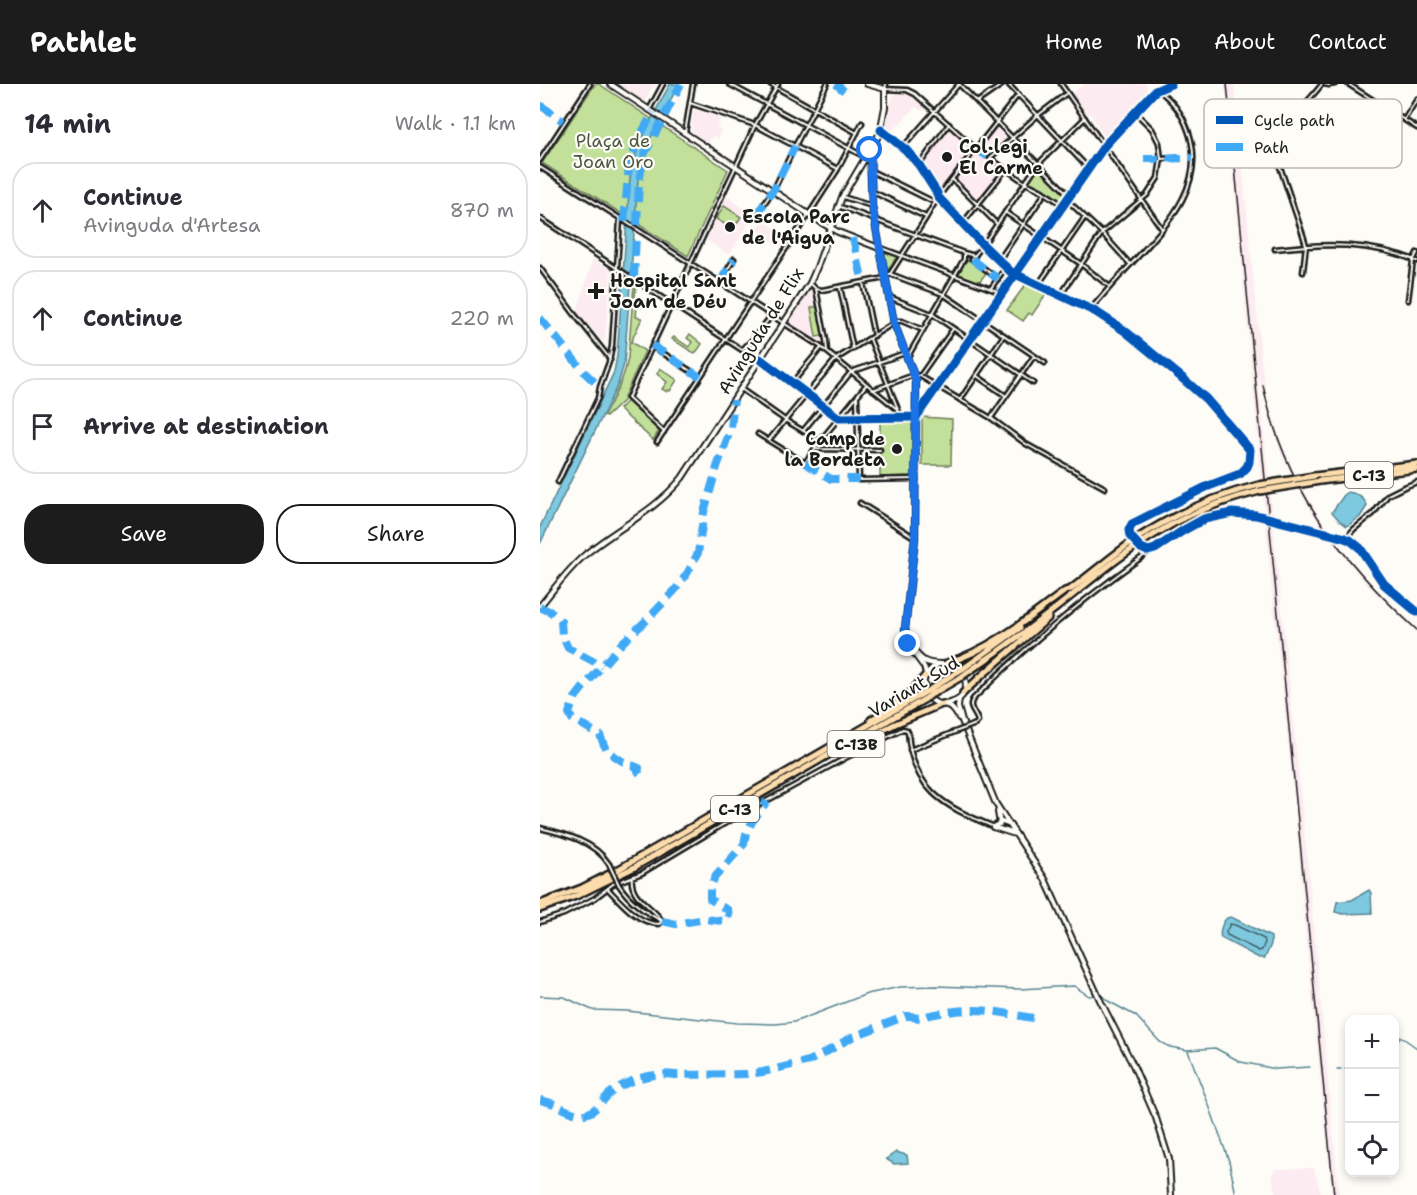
<!DOCTYPE html>
<meta charset="utf-8">
<style>
:root{--surface:#fff;--page:#f2f2f3;--text:#2b2b33;--muted:#7c7c81;--line:#e1e1e2;--accent:#1c1c1c}
body{margin:0;font-family:"Shantell Sans",sans-serif;background:var(--page);color:var(--text)}
.controls{position:absolute;right:18px;bottom:18px;display:grid;overflow:hidden;border-radius:12px;box-shadow:0 3px 9px #0003}
.controls button{width:54px;height:54px;display:grid;place-items:center;padding:0;border:0;border-bottom:2px solid var(--line);background:var(--surface);color:var(--text);font:30px sans-serif}
.stop{position:absolute;width:18px;height:18px;margin:-14px;border:4px solid #1a73e8;border-radius:50%;background:#fff}
.stop.end{background:#1a73e8;border-color:#fff;box-shadow:0 2px 6px #0008}
.list{margin:0;padding:0;list-style:none}
h2{display:flex;justify-content:space-between;align-items:center;height:78px;margin:0;padding:0 24px;font-size:26px}
h2 small{font-size:20px;font-weight:400;color:var(--muted)}
.list li{display:grid;grid-template-columns:39px 1fr auto;gap:18px;align-items:center;box-sizing:border-box;height:96px;margin:0 12px 12px;padding:0 12px;border:2px solid var(--line);border-radius:24px}
.list b{display:block;font-size:22px;white-space:nowrap}
.list p{margin:0;font-size:20px;white-space:nowrap;color:var(--muted)}
.list em{font-size:20px;font-style:normal;color:var(--muted)}
.actions{display:flex;gap:12px;padding:18px 24px}
.actions a{flex:1;padding:14px 0;border:2px solid var(--accent);border-radius:24px;text-align:center;font-size:21px;color:var(--accent)}
.actions .main{background:var(--accent);color:#fff}
.icon{flex:none;width:33px;height:33px;fill:none;stroke:currentColor;stroke-width:2;stroke-linecap:round;stroke-linejoin:round}
.map{position:relative;flex:none;width:877px;height:1111px;overflow:hidden}
header{display:flex;align-items:center;gap:36px;box-sizing:border-box;height:84px;padding:0 30px;background:var(--accent);color:#fff}
header strong{font-size:28px}
nav{display:flex;gap:33px;margin-inline-start:auto;font-size:21px}
main{display:flex}
aside{flex:1;background:var(--surface)}
.map>svg:first-child{display:block}
</style>
<header>
<strong>Pathlet</strong>
<nav><a>Home</a><a>Map</a><a>About</a><a>Contact</a></nav>
</header>
<main>
<aside>
<h2>14 min<small>Walk · 1.1 km</small></h2>
<ul class="list">
<li><svg class="icon" aria-label="ahead" viewBox="0 0 24 24"><path d="M12 20V5M6 11l6-6 6 6"/></svg><div><b>Continue</b><p>Avinguda d'Artesa</p></div><em>870 m</em></li>
<li><svg class="icon" aria-label="ahead" viewBox="0 0 24 24"><path d="M12 20V5M6 11l6-6 6 6"/></svg><div><b>Continue</b></div><em>220 m</em></li>
<li><svg class="icon" aria-label="arrive" viewBox="0 0 24 24"><path d="M6 21V4h12l-3 4 3 4H6"/></svg><div><b>Arrive at destination</b></div></li>
</ul>
<div class="actions"><a class="main">Save</a><a>Share</a></div>
</aside>
<div class="map">
<svg width="877" height="1111" viewBox="0 0 877 1111">
<rect width="100%" height="100%" fill="#fdfcf7"/>
<filter id="ink" filterUnits="userSpaceOnUse"><feTurbulence type="fractalNoise" baseFrequency=".0167" numOctaves="2"/><feDisplacementMap in="SourceGraphic" scale="12" xChannelSelector="R" yChannelSelector="G"/><feConvolveMatrix kernelMatrix="1 2 1 2 8 2 1 2 1" color-interpolation-filters="sRGB"/></filter>
<g filter="url(#ink)">
<path fill="#fcebf0" d="M78,0H116L114,4L112,3L105,18Z
M545,0H606L607,7L565,53L550,29L547,30L532,9Z
M685,0H694L722,283L728,317L742,360L762,404L792,452L833,502L877,544V549L830,504L789,454L758,405L741,369L730,336L718,290L767,775L799,1111H792L763,823L755,723L733,518Z
M357,6L368,8L386,23L382,27L376,23L351,48L344,43L347,24Z
M154,25L180,34L177,44L181,46L178,55L173,51L168,59L151,47Z
M409,44L433,65L401,105H399L383,80Z
M456,44L467,55L450,70L440,63Z
M437,67L462,85L437,116L416,95Z
M186,112L214,131L189,171L166,156L174,140V139Z
M222,136L248,152L241,163L215,146Z
M53,175L71,186L65,257L61,256L37,228Z
M270,207L275,210L284,255L281,260L249,239Z
M774,1084L781,1111H736L732,1091L735,1085Z"/>
<path fill="#c2e099" stroke="#6f7e5a" stroke-width="1.5" d="M55,0H59L188,86L148,172L2,79Z
M498,83L527,111L522,119L489,99L488,97Z
M184,122L201,133L193,145L176,135Z
M344,167L357,172L347,188L343,169Z
M428,176L432,177L447,188L439,198L418,190L423,179Z
M94,200L96,201L95,213L109,223H97L96,233L102,234L91,258L105,267L84,313L85,315L66,333L64,332C74,313 84,295 88,274Z
M486,200L506,210L492,231L489,229L483,237L467,226Z
M277,222L283,252L276,253L271,224Z
M150,250L162,260L155,270L132,255L134,253L149,263L152,258L147,254Z
M120,284L137,296L130,307L128,306L127,308L122,305L127,298L117,290Z
M87,317L119,347L113,356L79,325Z
M382,333L412,335L411,381H382Z
M368,335L373,340V392L340,393V336Z"/>
<path fill="#7ec9df" stroke="#578491" stroke-width="1.5" d="M130,0H139L105,65L99,83L85,268L84,280L78,300L0,460V443L74,288L77,272L90,94C96,60 114,30 130,0Z
M808,408C816,409 825,414 827,422L820,433L807,442L800,437L792,428L804,411Z
M829,806L831,809L832,829L803,830L795,828L797,818L812,816Z
M691,833L731,853V860L725,874H719L681,854C679,848 682,838 687,834Z
M356,1068L367,1071L368,1079L354,1080L346,1075Z"/>
<g fill="none" stroke-linecap="round" stroke-linejoin="round">
<path stroke="#43616a" stroke-width="1.5" d="M690,840L695,841L724,855L725,858L722,866L719,867L687,851L686,848Z"/>
<path stroke="#578491" stroke-width="1.5" d="M560,910L568,917L596,932L620,958L630,963L647,966L675,964L701,978L736,985L770,983
M0,912L24,913L52,926L87,927L197,939L236,940L254,938L327,910L360,903L396,902L480,905L534,902L549,912L555,911
M854,966L860,952L877,964
M648,967L670,1024L689,1077L696,1111
M797,985H801
M805,985L810,986"/>
<g stroke="#1c1c1c" stroke-width="7">
<path id="street" d="M189,0L325,73
M230,0L317,49
M346,0L345,5L367,6L375,10L435,64
M419,0L530,112
M468,0L549,85
M521,0L622,145
M784,0L789,1L795,0
M808,0L877,44
M437,18L463,0
M150,19L215,41L298,85
M109,26L123,0
M864,36L877,15
M341,46L366,66L379,81L397,109L398,113L443,161L471,188L556,228L585,247L641,293L666,315L710,366L709,378L707,383L700,390L666,403L595,438L591,441L589,445L592,453
M145,49L153,0
M363,63L419,0
M621,75L637,74
M0,76L50,0
M379,81L409,40
M0,83L281,263L357,325
M331,87L396,119
M412,95L457,140
M331,107L386,133
M303,113L332,122
M527,116L562,149L590,180
M523,121L502,107L484,98L450,74L497,32L527,9
M298,122L424,169L435,172
M465,128L541,180L570,203
M216,132L235,103L255,62L287,0
M0,134L202,266L213,255L232,231
M423,139L466,85
M341,164L462,209
M735,165C784,159 831,158 877,177
M432,175L443,161L498,80L545,34
M432,175L458,195
M459,176L505,109
M0,184L35,231L67,271L70,276
M763,188L766,161L763,151L738,77C734,46 765,23 782,0
M350,190L403,210L505,279
M345,191L350,190L386,134L398,113L478,11
M180,198L194,175
M270,199L276,205L282,206L345,194
M323,199L334,252
M498,201L545,133
M300,203L313,265
M451,204L466,183
M276,205L286,256L287,267
M520,212L562,149L607,111L618,94L621,75L619,59L612,45L596,29
M349,213L392,230L493,299
M868,216L873,177L877,169
M550,226C564,210 578,193 593,178C627,141 668,100 648,46C642,29 632,16 618,6
M330,255L361,333
M112,262L160,293
M367,274L424,175V170
M220,275L299,334L376,333L565,61L615,7L631,0
M380,292L413,245
M437,292L466,312
M252,299L281,264
M201,305L245,336L280,357
M333,306L374,291L380,292L451,334L486,360L565,404
M317,312L319,396L376,395
M420,316L464,251
M451,334L494,272
M263,347L311,288L365,269
M124,348L88,314L215,41L238,0
M218,350L265,379L280,357L326,301
M229,356L296,275L357,237H362L383,246
M117,358L269,130L298,85L322,39
M275,365L340,366
M18,398L58,314L60,303L69,278L72,262L80,136
M320,419L374,453
M734,435L775,445
M802,453C826,461 829,485 844,501C854,511 867,518 877,528
M806,454L814,445L833,430L848,411L864,403L877,398
M601,464L606,466H613C654,442 673,421 724,433
M436,640L438,637C436,629 427,624 433,615C488,560 548,511 612,466
M370,666L412,649
M0,744C25,750 54,757 69,780
M79,801C90,818 104,828 122,837
M68,805C81,818 98,840 119,840L122,837C113,822 89,814 92,793
M0,838L24,830L55,814L73,800L102,789L184,740L309,672L363,645L367,646L368,648C372,705 403,722 452,742"/>
</g>
<g stroke="#1c1c1c" stroke-width="8">
<path id="secondary" d="M70,0L282,139L298,148L339,164
M330,66L332,122L354,239L376,297L375,454L365,545L370,564L384,583L386,590
M0,522C15,504 28,485 47,469C79,443 115,427 142,394L270,199L277,183L302,113L340,49L345,23V5L327,0
M368,552C371,561 375,571 383,576C397,586 417,571 424,593C427,599 426,606 422,612C418,617 412,619 405,620
M397,581C391,584 386,589 384,596C383,606 389,617 399,620C406,622 402,619 409,622C414,625 416,629 419,634
M419,615L418,623L422,637L456,720L505,795L560,916L593,981L616,1034L629,1075L631,1111
M459,725L458,728L460,740
M453,743L475,750
M453,743L462,738L470,741"/>
</g>
<g stroke="#1c1c1c" stroke-width="10">
<path id="highway" d="M774,392L877,380
M780,397L877,385
M407,579C450,566 489,534 525,507L531,505C552,489 572,472 593,457C632,431 674,412 719,401
M424,584L480,544
M428,588C458,568 488,546 516,524C549,498 580,471 615,450C647,430 684,416 720,407
M389,606L417,588
M423,609L439,594L508,534
M392,610L421,593
M331,636L367,612L385,592
M308,664L355,640L402,620
M0,820L42,804L79,785L382,610
M0,825L36,812L93,784L385,615"/>
</g>
<use href="#street" stroke="#fdfcf7" stroke-width="2"/>
<use href="#secondary" stroke="#fdfcf7" stroke-width="4"/>
<use href="#highway" stroke="#fcdcac" stroke-width="5"/>
<path stroke="#1c1c1c" stroke-width="1.5" d="M687,0L794,1111
M723,301C744,403 802,478 877,546"/>
<g stroke="#1c1c1c" stroke-width="7" stroke-linecap="butt">
<path id="street-bridge" d="M724,433L734,435
M775,446L802,453
M412,649L436,640
M69,780L79,801"/>
</g>
<g stroke="#1c1c1c" stroke-width="10" stroke-linecap="butt">
<path id="highway-bridge" d="M719,401L774,392
M720,407L780,397
M417,588L424,584
M421,593L428,588
M382,610L389,606
M385,615L392,610"/>
</g>
<use href="#street-bridge" stroke="#fdfcf7" stroke-width="2"/>
<use href="#highway-bridge" stroke="#fcdcac" stroke-width="5"/>
<path stroke="#3fa9f5" stroke-width="8" stroke-dasharray="15 8" stroke-linecap="butt" d="M296,0L304,7
M0,21L23,37
M435,64L450,74
M604,75L653,74
M216,132L235,103L255,62
M84,138L89,80L97,58L113,28
M97,141L99,98L104,71L141,0
M313,154L323,199
M432,175L458,195
M94,195L96,149
M180,198L194,175
M0,234L45,289L60,303
M112,261L160,293
M265,379L291,395H316L319,396
M0,523L11,528L21,537L22,551L28,564L62,582
M100,690L98,687L99,684L82,677L66,666L60,651L32,635L29,629L35,614L42,605L83,558L109,534L136,505L148,488L158,469L164,428L177,383L191,344L194,316
M122,837L136,840L165,835L183,837L187,836L189,831L188,826L177,820L170,815V803L175,793L204,760L206,750L212,738L227,717
M0,1016C4,1017 9,1018 14,1020C23,1024 33,1031 44,1030C56,1029 64,1013 73,1007C90,995 114,988 135,991L207,990L223,988L269,977L281,971L312,953L366,932H371L376,934C395,930 414,926 432,926C453,926 473,931 493,934"/>
<g stroke="#fdfcf7" stroke-width="13">
<path id="cycleway" d="M341,46L366,66L379,81L397,109L398,113L443,161L471,188L556,228L585,247L641,293L666,315L710,366L709,378L707,383L700,390L666,403L592,440L589,446L590,452L601,464L608,467L615,465L644,446L664,435L692,429L716,431L802,453L810,456L820,464L844,500L877,528
M220,275L299,334L376,333L565,61L615,7L631,0"/>
</g>
<use href="#cycleway" stroke="#0057b8" stroke-width="9"/>
</g>
</g>
<g fill="none" stroke-linecap="round" stroke-linejoin="round" filter="url(#ink)">
<path stroke="#1a73e8" stroke-width="8" d="M330,66L332,122L354,239L376,297L375,454L365,545L368,560"/>
</g>
<g fill="#1c1c1c" stroke="#fdfcf7" stroke-width="2">
<circle cx="407" cy="73" r="6"/>
<circle cx="190" cy="143" r="6"/>
<path d="M53 198h6v6h6v6h-6v6h-6v-6h-6v-6h6z"/>
<circle cx="357" cy="365" r="6"/>
</g>
<g text-anchor="middle" stroke-width="4.5" stroke-linejoin="round" paint-order="stroke">
<g fill="#fdfcf7" stroke="#605f5e" stroke-width="1.5">
<rect x="805" y="378" width="48" height="26" rx="4.5"/>
<rect x="287.5" y="647" width="57" height="26" rx="4.5"/>
<rect x="171" y="712" width="48" height="26" rx="4.5"/>
</g>
<g font-size="16" font-weight="bold" fill="#1c1c1c">
<text x="829" y="397">C-13</text>
<text x="316" y="666">C-13B</text>
<text x="195" y="731">C-13</text>
</g>
<g font-size="18" fill="#4e5742" stroke="#fdfcf7">
<text x="73" y="63">Plaça de<tspan x="73" dy="21">Joan Oro</tspan></text>
</g>
<g font-size="18" font-weight="bold" fill="#1c1c1c" stroke="#fdfcf7" text-anchor="start">
<text x="419" y="69">Col·legi<tspan x="419" dy="21">El Carme</tspan></text>
<text x="202" y="139">Escola Parc<tspan x="202" dy="21">de l'Aigua</tspan></text>
<text x="70" y="203">Hospital Sant<tspan x="70" dy="21">Joan de Déu</tspan></text>
<text x="345" y="361" text-anchor="end">Camp de<tspan x="345" dy="21">la Bordeta</tspan></text>
</g>
<g font-size="18" fill="#1c1c1c" stroke="#fdfcf7">
<text transform="translate(221 247) rotate(-58)" y="6">Avinguda de Flix</text>
<text transform="translate(374 603) rotate(-31)" y="6">Variant Sud</text>
</g>
</g>
<rect x="664" y="15" width="198" height="69" rx="9" fill="#fdfcf7" stroke="#bab9b5" stroke-width="1.5"/>
<rect x="676" y="32" width="27" height="8" fill="#0057b8"/>
<rect x="676" y="59" width="27" height="8" fill="#3fa9f5"/>
<g font-size="16" fill="#1c1c1c">
<text x="714" y="42">Cycle path</text>
<text x="714" y="69">Path</text>
</g>
</svg>
<div class="controls">
<button>+</button>
<button>−</button>
<button><svg class="icon" aria-label="locate" viewBox="0 0 24 24"><circle cx="12" cy="12" r="6"/><path d="M12 2v4M12 18v4M2 12h4M18 12h4"/></svg></button>
</div>
<div class="stop" style="left:330px;top:66px"></div>
<div class="stop end" style="left:368px;top:560px"></div>
</div>
</main>
